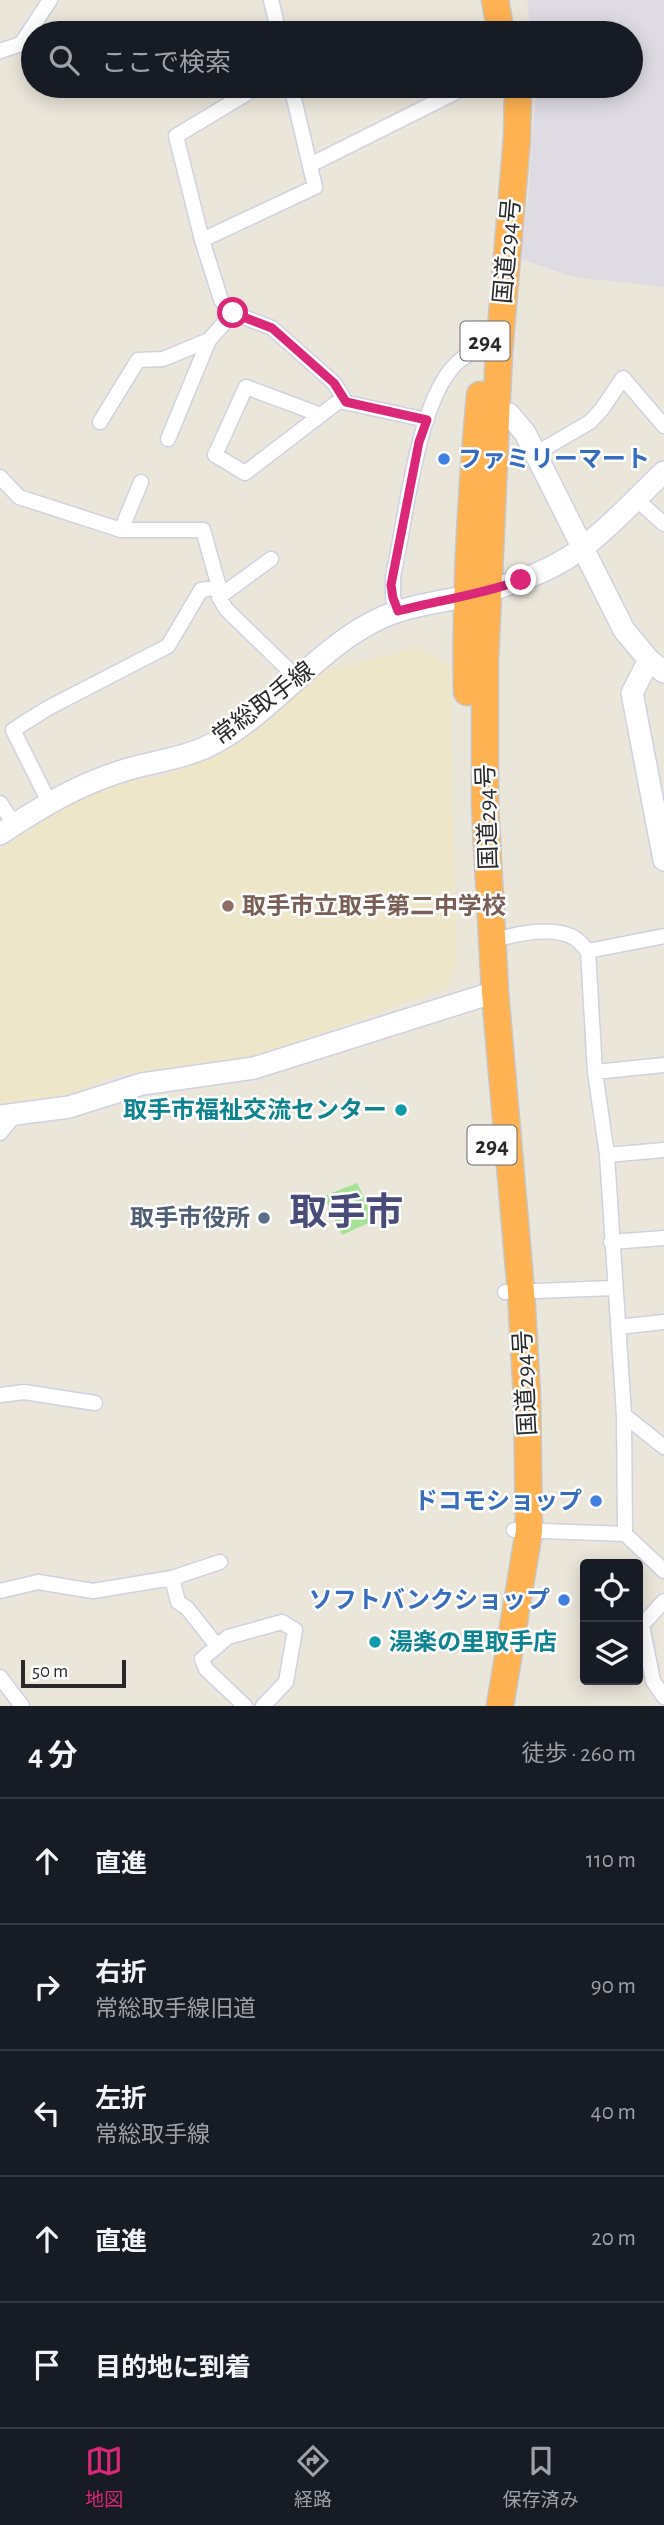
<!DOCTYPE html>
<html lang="ja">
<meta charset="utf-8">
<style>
:root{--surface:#171b24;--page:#20242c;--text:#f1f3f6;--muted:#9ea1a6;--line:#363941;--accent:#db2777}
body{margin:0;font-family:"Alegreya Sans","Noto Sans JP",sans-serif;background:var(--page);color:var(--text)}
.controls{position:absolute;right:21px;bottom:21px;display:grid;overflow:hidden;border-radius:7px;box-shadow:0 4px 18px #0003}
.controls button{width:63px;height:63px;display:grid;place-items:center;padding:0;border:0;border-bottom:2px solid var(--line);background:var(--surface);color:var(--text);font:35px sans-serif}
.scale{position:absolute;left:21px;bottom:18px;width:105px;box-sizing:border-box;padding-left:7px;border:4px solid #292929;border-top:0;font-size:19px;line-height:24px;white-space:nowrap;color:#292929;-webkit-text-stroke:5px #fff;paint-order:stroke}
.stop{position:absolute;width:21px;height:21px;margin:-16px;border:5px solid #db2777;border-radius:50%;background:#fff}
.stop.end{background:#db2777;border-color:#fff;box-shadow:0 2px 7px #0008}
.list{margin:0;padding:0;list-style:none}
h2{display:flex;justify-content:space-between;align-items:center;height:91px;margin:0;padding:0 28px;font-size:30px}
h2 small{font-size:23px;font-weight:400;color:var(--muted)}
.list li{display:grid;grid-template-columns:46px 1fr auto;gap:21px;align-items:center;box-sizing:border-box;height:126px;padding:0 28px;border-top:2px solid var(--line)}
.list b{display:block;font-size:26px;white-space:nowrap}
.list p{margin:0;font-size:23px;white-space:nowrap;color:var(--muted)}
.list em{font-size:23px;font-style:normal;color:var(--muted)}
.icon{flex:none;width:38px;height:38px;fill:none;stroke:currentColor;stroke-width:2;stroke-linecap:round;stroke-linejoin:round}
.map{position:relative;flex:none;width:664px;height:1706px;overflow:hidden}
.search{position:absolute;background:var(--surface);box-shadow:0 4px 18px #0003;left:21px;right:21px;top:21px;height:77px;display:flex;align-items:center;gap:18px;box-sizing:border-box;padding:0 24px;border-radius:38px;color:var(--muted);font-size:26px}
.sheet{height:721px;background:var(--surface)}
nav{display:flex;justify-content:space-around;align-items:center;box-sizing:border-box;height:98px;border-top:2px solid var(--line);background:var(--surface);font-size:19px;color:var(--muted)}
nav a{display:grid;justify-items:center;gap:4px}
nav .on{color:var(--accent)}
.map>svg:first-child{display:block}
</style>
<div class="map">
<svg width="664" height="1706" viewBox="0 0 664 1706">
<rect width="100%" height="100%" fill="#ebe6da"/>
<path fill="#dedbe3" d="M527,0H664V287L573,277L521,259L529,187L536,86H631V33H531Z"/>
<path fill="#ede6c9" d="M420,647L450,667L456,963L447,987L234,1065L115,1075L63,1100L0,1107V849L99,786L162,776L225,749L260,727L325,671Z"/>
<path fill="#a6e296" d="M357,1183L375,1220L342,1235L324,1196Z"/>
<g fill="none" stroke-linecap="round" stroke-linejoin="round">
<g stroke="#cfd0e2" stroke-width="17">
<path id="street" d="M271,0L279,33
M0,51L21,44L50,0
M310,165L468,86
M202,240L176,136L259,86
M233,313L221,300L202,240L315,187L291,86
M321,415L246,387L215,455L245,473L339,401L427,420
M100,422L138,360L163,359L209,340
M168,439L209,340L233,313L272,328L334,383L346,402
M535,454L590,422L602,409L623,378L664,426
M0,477L19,497L121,530H203L219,587L201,590L168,646L48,708L13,730L49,802
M636,499L664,524
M121,530L141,482
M219,590V597L271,559
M219,597L226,609L297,678
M398,611L393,598V576C406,523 417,389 463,358C475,350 486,349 499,349
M0,803L14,824
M492,941C515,934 548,926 571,936C578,939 583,946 588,951
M595,1072L664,1065
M0,1133L14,1116
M607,1155L664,1150
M611,1242L664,1238
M505,1292L614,1288
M618,1327L664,1322
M0,1395L24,1392L95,1403
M624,1415L664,1447
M514,1530L625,1534L624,1415L607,1155L595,1072L588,951L664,936
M625,1534L664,1571
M0,1591L38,1582L93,1591L172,1578
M664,1601L642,1625L653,1681L664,1697
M217,1646L187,1608L178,1602L172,1578L220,1562
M0,1677L22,1706
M245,1706L206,1669L202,1659L228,1637L282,1622L295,1630L286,1682L263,1706"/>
</g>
<g stroke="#cfd0e2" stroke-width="24">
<path id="secondary" d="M496,410L509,414L525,433L624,630L649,660L664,672
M649,660L632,693L664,860
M0,834C39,808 77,785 122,771C154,761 189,758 218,741C278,707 320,645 383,617C418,602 456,601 491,590C523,580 555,569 582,548C612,526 637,497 664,472
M0,1116L69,1107L142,1084L254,1068L495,992"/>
</g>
<g stroke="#c7c7c7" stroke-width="29">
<path id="highway" d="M495,0L501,33
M467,692C465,593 471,494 480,395
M500,1706L529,1531L527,1397L521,1292L495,992L485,806V660L490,551L499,352L517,138L518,86"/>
</g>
<use href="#street" stroke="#fff" stroke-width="14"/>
<use href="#secondary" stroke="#fff" stroke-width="21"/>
<use href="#highway" stroke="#feb252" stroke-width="26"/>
</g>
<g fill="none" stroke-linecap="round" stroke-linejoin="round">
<path stroke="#db2777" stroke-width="9" d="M233,313L272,328L334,383L346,402L427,420L419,442L391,585L393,598L398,611C439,600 481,595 521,580"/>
</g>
<g fill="#3f7fe0" stroke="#fff" stroke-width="2.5">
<circle cx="444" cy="459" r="7"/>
<circle cx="596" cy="1501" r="7"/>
<circle cx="564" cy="1600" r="7"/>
</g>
<circle fill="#8d6e63" stroke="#fff" stroke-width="2.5" cx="228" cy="906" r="7"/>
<g fill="#0f9aa8" stroke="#fff" stroke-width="2.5">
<circle cx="401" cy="1110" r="7"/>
<circle cx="375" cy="1642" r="7"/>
</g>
<circle fill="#5c6f8a" stroke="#fff" stroke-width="2.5" cx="264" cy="1218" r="7"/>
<g text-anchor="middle" stroke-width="5" stroke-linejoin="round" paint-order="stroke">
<g fill="#fff" stroke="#696969" stroke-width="2">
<rect x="460.5" y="321.5" width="49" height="39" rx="5"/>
<rect x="467.5" y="1125.5" width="49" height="39" rx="5"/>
</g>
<g font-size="23" font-weight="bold" fill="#292929">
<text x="485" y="349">294</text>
<text x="492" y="1153">294</text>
</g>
<g font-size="24" fill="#292929" stroke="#fff">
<text transform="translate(507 251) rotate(-85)" y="8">国道294号</text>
<text transform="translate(263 703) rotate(-37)" y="8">常総取手線</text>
<text transform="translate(487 817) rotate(-92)" y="8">国道294号</text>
<text transform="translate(525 1383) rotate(-93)" y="8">国道294号</text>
</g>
<g font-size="24" font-weight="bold" fill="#366cbe" stroke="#fff" text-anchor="end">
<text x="458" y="467" text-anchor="start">ファミリーマート</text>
<text x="582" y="1509">ドコモショップ</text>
<text x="550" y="1608">ソフトバンクショップ</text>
</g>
<g font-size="24" font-weight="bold" fill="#785e54" stroke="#fff" text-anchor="start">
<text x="242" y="914">取手市立取手第二中学校</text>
</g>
<g font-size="24" font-weight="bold" fill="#0d838f" stroke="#fff" text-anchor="end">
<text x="387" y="1118">取手市福祉交流センター</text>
<text x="389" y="1650" text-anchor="start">湯楽の里取手店</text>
</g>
<g font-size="24" font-weight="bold" fill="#4e5e75" stroke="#fff" text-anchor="end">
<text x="250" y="1226">取手市役所</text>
</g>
<g font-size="38" font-weight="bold" fill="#494c79" stroke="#fff">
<text x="346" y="1225">取手市</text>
</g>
</g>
</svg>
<div class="controls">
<button><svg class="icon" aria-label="locate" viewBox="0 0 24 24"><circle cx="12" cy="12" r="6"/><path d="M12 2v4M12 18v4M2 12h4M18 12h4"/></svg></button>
<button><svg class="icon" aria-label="layers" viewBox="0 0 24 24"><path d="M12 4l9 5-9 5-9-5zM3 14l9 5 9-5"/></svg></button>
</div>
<div class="scale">50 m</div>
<div class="stop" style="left:233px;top:313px"></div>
<div class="stop end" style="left:521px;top:580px"></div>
<div class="search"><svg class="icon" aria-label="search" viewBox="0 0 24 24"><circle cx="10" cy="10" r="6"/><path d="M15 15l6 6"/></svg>ここで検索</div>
</div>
<section class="sheet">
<h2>4 分<small>徒歩 · 260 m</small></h2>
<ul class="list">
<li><svg class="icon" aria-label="ahead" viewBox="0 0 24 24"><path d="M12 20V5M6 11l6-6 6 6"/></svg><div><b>直進</b></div><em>110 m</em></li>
<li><svg class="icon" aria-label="right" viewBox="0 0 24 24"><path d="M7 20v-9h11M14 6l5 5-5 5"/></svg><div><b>右折</b><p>常総取手線旧道</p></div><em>90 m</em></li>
<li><svg class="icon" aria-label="left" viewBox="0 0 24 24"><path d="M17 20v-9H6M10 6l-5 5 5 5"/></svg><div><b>左折</b><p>常総取手線</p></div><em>40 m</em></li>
<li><svg class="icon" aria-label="ahead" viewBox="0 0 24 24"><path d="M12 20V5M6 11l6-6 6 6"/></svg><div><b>直進</b></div><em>20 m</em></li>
<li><svg class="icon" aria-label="arrive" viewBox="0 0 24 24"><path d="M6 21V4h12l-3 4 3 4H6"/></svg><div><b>目的地に到着</b></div></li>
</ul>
</section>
<nav>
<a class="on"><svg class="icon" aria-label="map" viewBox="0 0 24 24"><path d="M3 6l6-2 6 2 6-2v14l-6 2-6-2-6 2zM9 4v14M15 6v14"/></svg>地図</a>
<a><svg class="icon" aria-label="directions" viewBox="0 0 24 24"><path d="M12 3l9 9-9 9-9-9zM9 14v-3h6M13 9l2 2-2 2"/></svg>経路</a>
<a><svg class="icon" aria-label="saved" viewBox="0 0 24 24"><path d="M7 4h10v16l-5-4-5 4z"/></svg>保存済み</a>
</nav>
